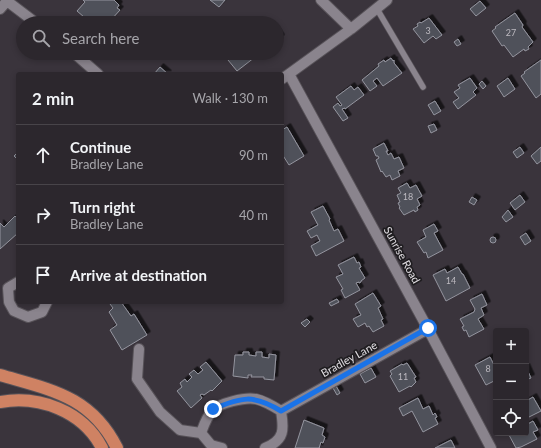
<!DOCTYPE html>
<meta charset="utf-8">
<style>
:root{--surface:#2c272d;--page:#342f35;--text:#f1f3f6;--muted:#a6a5aa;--line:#484449}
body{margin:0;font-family:Lato,sans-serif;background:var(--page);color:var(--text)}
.controls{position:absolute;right:12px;bottom:12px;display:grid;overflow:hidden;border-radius:4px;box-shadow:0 2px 6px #0003}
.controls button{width:36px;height:36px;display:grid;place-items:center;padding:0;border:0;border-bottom:1px solid var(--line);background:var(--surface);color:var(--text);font:20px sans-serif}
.stop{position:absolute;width:12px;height:12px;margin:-9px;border:3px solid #1a73e8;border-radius:50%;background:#fff}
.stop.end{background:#1a73e8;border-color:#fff;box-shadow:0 1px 4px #0008}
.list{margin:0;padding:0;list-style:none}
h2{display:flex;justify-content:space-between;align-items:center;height:52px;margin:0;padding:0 16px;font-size:17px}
h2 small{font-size:13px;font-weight:400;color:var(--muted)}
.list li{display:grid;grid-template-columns:26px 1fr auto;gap:12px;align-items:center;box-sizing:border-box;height:60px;padding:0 16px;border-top:1px solid var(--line)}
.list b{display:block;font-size:15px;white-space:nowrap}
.list p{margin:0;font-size:13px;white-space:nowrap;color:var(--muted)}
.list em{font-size:13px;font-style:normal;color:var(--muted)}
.icon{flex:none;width:22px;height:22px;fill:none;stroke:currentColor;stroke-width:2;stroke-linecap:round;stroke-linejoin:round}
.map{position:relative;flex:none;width:541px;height:448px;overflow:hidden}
.search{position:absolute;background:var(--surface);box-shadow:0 2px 6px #0003;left:16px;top:16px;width:268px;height:44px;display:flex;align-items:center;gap:10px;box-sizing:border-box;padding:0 14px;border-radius:22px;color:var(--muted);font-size:15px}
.panel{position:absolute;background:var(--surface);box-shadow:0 2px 6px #0003;left:16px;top:72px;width:268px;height:232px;border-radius:4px}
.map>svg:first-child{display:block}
</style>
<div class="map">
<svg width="541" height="448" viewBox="0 0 541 448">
<defs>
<filter id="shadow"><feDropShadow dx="3.5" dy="-3.5" stdDeviation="0" flood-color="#0009"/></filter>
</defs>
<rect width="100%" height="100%" fill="#3a343c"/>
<path fill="#50515a" stroke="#94959f" filter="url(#shadow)" d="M83,0H114L119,5L117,8L120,10L110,21L107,18L103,23H91L77,11L85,2Z
M210,0H225L219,7Z
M480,1L486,8L476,16L470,9Z
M515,13L523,25L522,27L533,42L528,47L529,49L525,51L524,49L513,57L504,45L502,46L492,31L496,28L495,27Z
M429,18L442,35L436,39L433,36L424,43L413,29L418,26L417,24L420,22L421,23Z
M277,32L281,38L277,42Z
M458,39L461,44L457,46L454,42Z
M237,53H263L261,55L259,54L237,71L228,60Z
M391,58L393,61L394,60V63L402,73L383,86L377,78L373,81L377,86L370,91L362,80L379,66L378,64L384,60L385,62Z
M541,60V94L536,98L521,76L525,73L524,72Z
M160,67L168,74H154Z
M470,78L477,88L473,92L476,95L458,109L453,102L459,98L454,92L460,88L458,85Z
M508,78L515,89L504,97L497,86Z
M482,81L486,86L483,89L479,84Z
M351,86L354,90L358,87L364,95L345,109V108L342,109L348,118L343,121L333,107L338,103L340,106L342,105L336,97Z
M435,101L441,111L434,115L428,105Z
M434,124L437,130L431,133L428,126Z
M287,127L304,156L289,165L282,154V130Z
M384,143L388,151H386L388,155L391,153L394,159L399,157L404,168L398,171L400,176L392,180L390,175L386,177L382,171L381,172L376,160L379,158L378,156H376L373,149Z
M520,147L524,153L517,158L513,152Z
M541,147V161L537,164L531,156Z
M18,152V160L14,156Z
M407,183L410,188L416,185L422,196L417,199L420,205L417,207L418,210L415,212L414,210L404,215L399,208L400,207L398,203L400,202L397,195L401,193L398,188Z
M520,195L525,202L515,210L510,203Z
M472,197L477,200L474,205L469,202Z
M323,206L330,219L329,220L334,231L338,229L344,241L316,256L311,246L320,241L317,235L311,238L307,231L318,225L311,212Z
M508,210L513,217L506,222L502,217Z
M15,216L18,219V233L0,249V223L4,227Z
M434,224L438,231L434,233L443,250L428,258L426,252L424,253L417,242L426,237L423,230Z
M526,233L531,241L525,245L520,237Z
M490 240a3 3 0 1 1 6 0a3 3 0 1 1-6 0Z
M354,257L357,263L359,262L361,267L359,268L365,278L361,281V282L359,283V282L356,283L360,290L345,298L341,290L343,289L336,277L343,274L338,265Z
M458,267L462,274H463L470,288L446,301L433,275L445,269L447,273Z
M373,293L381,306L378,308L383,319L381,320L384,326L373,332L369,326L367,327L365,323L358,327L353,319L361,315L355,304Z
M482,294L487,305L481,308L484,315L478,319L484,329L469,337L466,330L464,331L462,327L464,326L460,319L474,312L475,309L470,300Z
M337,299L339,302L331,306L329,303Z
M112,302H121L131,316L134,314L147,335L122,350L110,330L117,325L109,312L113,308L110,304Z
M307,319L310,322L305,327L301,323Z
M243,352H249V355L256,356V352H262V357L269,358V354L276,355L274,380L264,379V377H251L252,375H248V378L233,376L235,355H243Z
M490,357L495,367L496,366V380L486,385L475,365Z
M206,362L222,381L212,391L211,390L204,395L202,394L200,395L202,398L191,408L177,391L182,387L180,383L185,379L187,382L192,377L189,374L194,370L198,374L203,370L200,367Z
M407,363L416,377L414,378L416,382L411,387L410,386L399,392L390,376L392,374L390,371L402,364L403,365Z
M526,367L531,378L526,380Z
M371,368L376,377L365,383L360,374Z
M336,386L340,393L337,395L333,388Z
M533,397L541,411L527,418L526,401Z
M418,398L423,409L429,406L433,415L435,413L437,417L435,418L438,424L423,432L412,411L403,416L399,408Z
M304,420L324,428L322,435L325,437L323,443L321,442L319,448H320H295Z
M533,421L538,430L533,432L537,439L521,447L516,448L509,435L512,433H526V425Z
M451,440L455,448H435Z"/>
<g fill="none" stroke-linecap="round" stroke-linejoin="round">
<g stroke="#575258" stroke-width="7">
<path id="lane" d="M377,9L423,87"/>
</g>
<g stroke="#575258" stroke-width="12">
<path id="street" d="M321,0L351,29
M0,9L7,1L36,23
M74,53L98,74
M289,74L428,329L491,448
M282,79L351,29L387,0
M18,282L8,288L9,302L14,311L28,317L42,312L47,302
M139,349L137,379L160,412L180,430L201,433
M281,411L428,329
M222,448L211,445L201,433C204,425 206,418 212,411C219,403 245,397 256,399C265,401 273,406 281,411C284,429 285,440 265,448"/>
</g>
<g stroke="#575258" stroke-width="14">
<path id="highway" d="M0,375C51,390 91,396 117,448
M0,402C39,395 83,411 102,448"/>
</g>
<use href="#lane" stroke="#8a848d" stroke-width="5.5"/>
<use href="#street" stroke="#8a848d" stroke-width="10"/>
<use href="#highway" stroke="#cf8263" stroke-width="12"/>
</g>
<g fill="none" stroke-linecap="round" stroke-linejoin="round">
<path stroke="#1a73e8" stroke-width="5" d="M213,409C242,397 253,394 281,411L428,328"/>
</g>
<g text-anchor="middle" stroke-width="3.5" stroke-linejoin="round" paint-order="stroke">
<g font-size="9" fill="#bdbac0">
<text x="428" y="34">3</text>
<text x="511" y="36">27</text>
<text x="408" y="200">18</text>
<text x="451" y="284">14</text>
<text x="488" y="372">8</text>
<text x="403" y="380">11</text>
</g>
<g font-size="11" fill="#e1dde2" stroke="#1f1d20">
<text transform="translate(402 255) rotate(61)" y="4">Sunrise Road</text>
<text transform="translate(349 359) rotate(-29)" y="4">Bradley Lane</text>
</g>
</g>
</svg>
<div class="controls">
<button>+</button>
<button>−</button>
<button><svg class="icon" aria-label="locate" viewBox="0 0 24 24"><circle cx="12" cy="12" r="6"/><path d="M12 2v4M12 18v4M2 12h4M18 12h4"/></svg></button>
</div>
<div class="stop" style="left:428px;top:328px"></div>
<div class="stop end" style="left:213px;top:409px"></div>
<div class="search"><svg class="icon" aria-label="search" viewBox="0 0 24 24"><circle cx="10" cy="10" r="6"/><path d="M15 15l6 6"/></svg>Search here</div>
<section class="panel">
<h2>2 min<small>Walk · 130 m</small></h2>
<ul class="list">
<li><svg class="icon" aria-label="ahead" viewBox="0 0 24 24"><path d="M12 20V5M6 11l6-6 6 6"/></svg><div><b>Continue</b><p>Bradley Lane</p></div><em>90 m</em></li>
<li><svg class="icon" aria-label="right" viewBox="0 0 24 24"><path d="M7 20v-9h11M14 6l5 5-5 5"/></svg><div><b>Turn right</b><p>Bradley Lane</p></div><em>40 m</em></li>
<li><svg class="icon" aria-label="arrive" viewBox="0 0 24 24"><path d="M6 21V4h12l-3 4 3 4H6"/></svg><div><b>Arrive at destination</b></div></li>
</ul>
</section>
</div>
